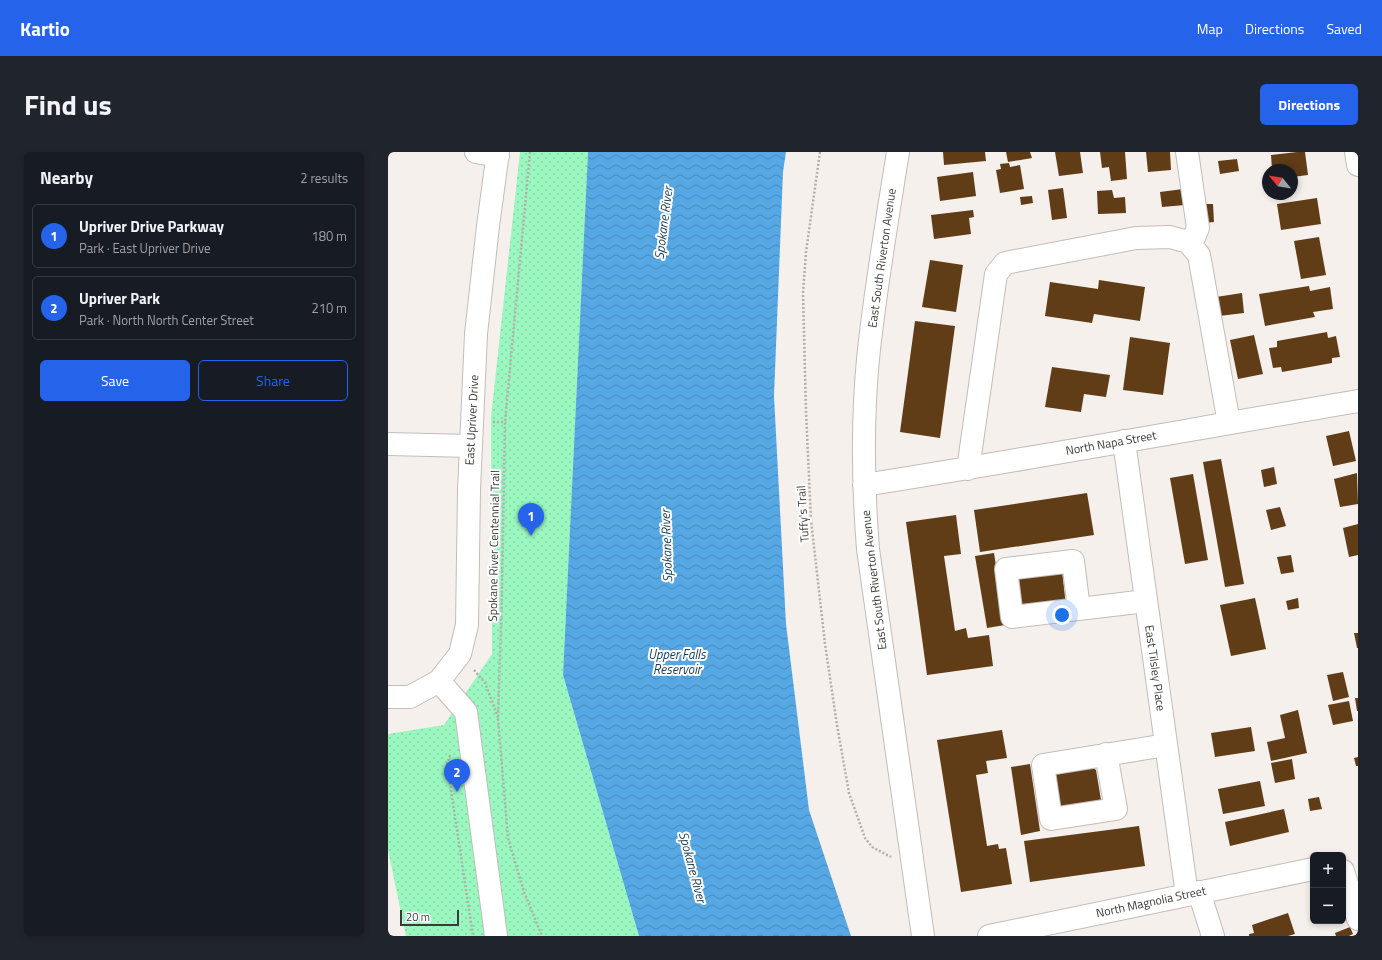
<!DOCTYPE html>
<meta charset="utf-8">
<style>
:root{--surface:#171b24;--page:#20242c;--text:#f1f3f6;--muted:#9ea1a6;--line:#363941;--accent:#2563eb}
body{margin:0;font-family:"Titillium Web",sans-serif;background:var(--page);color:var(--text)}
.controls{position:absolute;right:12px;bottom:12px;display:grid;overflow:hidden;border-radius:6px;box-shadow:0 2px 6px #0003}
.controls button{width:36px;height:36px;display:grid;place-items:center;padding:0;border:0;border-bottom:1px solid var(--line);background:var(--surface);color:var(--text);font:20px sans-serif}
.compass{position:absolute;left:874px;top:12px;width:36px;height:36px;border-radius:50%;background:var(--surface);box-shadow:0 2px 6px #0003;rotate:300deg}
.scale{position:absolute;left:12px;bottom:10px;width:59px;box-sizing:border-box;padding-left:4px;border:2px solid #3d3b39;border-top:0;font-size:11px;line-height:14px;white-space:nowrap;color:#3d3b39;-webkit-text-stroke:3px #fff;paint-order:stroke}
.you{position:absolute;left:674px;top:463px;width:14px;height:14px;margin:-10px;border:3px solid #fff;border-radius:50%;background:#1a73e8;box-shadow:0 0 0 6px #1a73e833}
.badge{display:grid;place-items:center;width:26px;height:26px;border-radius:50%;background:var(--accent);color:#fff;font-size:13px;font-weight:700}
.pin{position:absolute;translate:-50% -33px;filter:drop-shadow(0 1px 2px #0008)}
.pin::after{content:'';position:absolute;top:21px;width:14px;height:12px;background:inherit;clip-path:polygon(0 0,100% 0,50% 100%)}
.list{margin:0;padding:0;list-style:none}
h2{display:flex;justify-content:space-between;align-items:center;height:52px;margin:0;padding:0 16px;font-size:17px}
h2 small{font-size:13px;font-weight:400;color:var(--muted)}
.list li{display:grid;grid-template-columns:26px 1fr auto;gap:12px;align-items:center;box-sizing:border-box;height:64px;margin:0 8px 8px;padding:0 8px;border:1px solid var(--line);border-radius:6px}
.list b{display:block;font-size:15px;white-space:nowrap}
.list p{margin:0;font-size:13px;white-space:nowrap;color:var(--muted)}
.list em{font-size:13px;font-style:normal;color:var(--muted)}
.actions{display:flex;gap:8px;padding:12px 16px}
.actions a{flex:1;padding:9px 0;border:1px solid var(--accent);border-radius:6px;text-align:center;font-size:14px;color:var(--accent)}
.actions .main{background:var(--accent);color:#fff}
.map{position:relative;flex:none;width:970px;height:784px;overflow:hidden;border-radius:6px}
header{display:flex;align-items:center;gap:24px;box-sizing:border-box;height:56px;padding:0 20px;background:var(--accent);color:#fff}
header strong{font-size:19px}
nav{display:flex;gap:22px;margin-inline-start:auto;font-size:14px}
.intro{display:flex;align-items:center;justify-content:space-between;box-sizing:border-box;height:96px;padding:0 24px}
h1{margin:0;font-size:28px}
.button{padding:10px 18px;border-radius:6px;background:var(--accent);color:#fff;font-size:14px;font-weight:700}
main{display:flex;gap:24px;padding:0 24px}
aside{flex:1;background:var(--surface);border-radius:6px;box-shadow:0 2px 6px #0003}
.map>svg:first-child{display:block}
</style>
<header>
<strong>Kartio</strong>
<nav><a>Map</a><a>Directions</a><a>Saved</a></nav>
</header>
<div class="intro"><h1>Find us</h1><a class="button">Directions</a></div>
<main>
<aside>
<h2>Nearby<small>2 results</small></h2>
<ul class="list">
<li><span class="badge">1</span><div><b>Upriver Drive Parkway</b><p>Park · East Upriver Drive</p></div><em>180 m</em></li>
<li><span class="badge">2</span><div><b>Upriver Park</b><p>Park · North North Center Street</p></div><em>210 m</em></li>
</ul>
<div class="actions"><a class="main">Save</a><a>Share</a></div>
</aside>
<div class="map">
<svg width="970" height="784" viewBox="0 0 970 784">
<defs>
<pattern id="park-dots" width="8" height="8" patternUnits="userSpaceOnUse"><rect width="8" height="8" fill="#99f7bf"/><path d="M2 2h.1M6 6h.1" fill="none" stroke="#85d5a5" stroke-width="1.8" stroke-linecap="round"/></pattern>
<pattern id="water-waves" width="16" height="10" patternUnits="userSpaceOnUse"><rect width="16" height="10" fill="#56a8e4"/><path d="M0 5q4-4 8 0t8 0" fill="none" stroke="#488aba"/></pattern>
</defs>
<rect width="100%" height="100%" fill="#f5f0eb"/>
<path fill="url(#park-dots)" d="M132,0H200L175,523L251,784H18L0,698V582L56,573L104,502L103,265Z"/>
<path fill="url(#water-waves)" d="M200,0H398L395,20L386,244L398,472L421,658L463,784H251L175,523Z"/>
<path fill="#603c17" d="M555,0H597L598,9L556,13Z
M618,0H642L644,6L620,10Z
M667,0H692L695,21L671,24Z
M712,0H737L739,27L723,29L721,15L714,16Z
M758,0H782L783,18L760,20Z
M909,0H917L920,23L904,25V18H884L883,3Z
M849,7L851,19L832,22L830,9Z
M621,11L622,15L632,13L636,37L612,41L608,18L613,17L612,12Z
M585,20L588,44L552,49L549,25Z
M675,36L679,66L664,68L660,38Z
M795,37L797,53L774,55L772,40Z
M724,38L726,46L737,45L738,61L710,62L709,39Z
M644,44L645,51L633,53L632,45Z
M929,46L933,72L893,78L889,52Z
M814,52H825L826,70L815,71Z
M585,58L586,65L581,66L583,82L546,87L543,63Z
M931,85L938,123L913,127L906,89Z
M542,108L575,113L568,160L534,155Z
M711,128L757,135L752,169L706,162L704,171L657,164L662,130L710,137Z
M921,134L922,139L942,135L945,157L925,160L927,165L877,174L871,142Z
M854,141L856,161L831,164L828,145Z
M527,169L567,174L552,286L512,280Z
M939,180L940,186L948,184L952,205L944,206V211L894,220L893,215L885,216L881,196L889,195V189Z
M866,183L875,222L850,227L842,188Z
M742,185L782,191L775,243L735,238Z
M664,215L722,223L718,245L696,242L693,260L657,255Z
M961,279L968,309L945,314L938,284Z
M833,307L856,432L837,435L815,310Z
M886,315L889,332L876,335L873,318Z
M969,321L970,352L952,355L946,327Z
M805,322L820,408L797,412L782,326Z
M699,341L706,383L592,400L586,358Z
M892,355L898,374L883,378L878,358Z
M568,363L573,402L556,404L567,479L578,476L580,486L601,483L605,514L539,523L518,370Z
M970,372V403L961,405L955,376Z
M606,401L617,473L599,476L587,404Z
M903,403L906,420L893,422L889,405Z
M674,418L678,454L631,460L627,424Z
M867,446L878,497L843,504L832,453Z
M910,446L911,456L900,458L898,449Z
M966,481H970V496H969Z
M955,520L961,545L945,549L939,523Z
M967,546H970V559H969Z
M961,549L965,569L945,573L940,553Z
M910,558L919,601L883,609L879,590L897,586L892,563Z
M863,575L867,599L827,605L823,581Z
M614,578L619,606L598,609L600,621L588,623L599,694L610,692L611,697L618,696L624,732L573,740L549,588Z
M970,605V614H968L966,606Z
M904,607L907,627L887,631L883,611Z
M642,612L652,679L633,683L623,615Z
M704,615L708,618L713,648L710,652L668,659L663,621Z
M872,629L877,654L835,662L830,637Z
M931,645L934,657L922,659L920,647Z
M896,657L901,680L842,694L837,670Z
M751,674L757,714L642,730L636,689Z
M900,761L907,782L900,784H861V782L866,781L864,773Z
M962,775L965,782L961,784H948L947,781Z"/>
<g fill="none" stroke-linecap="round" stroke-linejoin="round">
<g stroke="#c3bdb9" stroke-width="24">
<path id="minor" d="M88,0L110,4
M510,0C499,69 487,138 480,207C474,270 475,334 480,397L535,784
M799,0L810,76L803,93
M968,0L970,13
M736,289L799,743
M0,292L83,294
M580,317L608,122L617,111L748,86L782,85L800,90L811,103L841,271
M476,333C641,307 805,277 970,249
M691,457L685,409L618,417L624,465L758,449
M51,529L78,560L108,784
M0,545H22L51,529L72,502L79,473L81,338L88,182L100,74L110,0
M718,602L728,657L663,667L655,613L778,593
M955,719L970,767
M811,740L825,784
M601,784L925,717"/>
</g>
<path stroke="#b2aeaa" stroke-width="2.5" stroke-dasharray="2 2" stroke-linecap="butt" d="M142,0L117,270L114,439L110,567L120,686L136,740L154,784
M432,0L418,100L415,141L418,260L423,368L437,492L449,573L461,641L477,686L484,695L503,705
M105,270H117
M86,518L97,531L110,565
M62,603L59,612L85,784"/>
<use href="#minor" stroke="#fff" stroke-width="22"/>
</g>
<g text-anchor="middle" stroke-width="4" stroke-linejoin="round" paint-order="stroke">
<g font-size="12" fill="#3d3b39" stroke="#fff">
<text transform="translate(494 106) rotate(-82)" y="4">East South Riverton Avenue</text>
<text transform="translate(84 268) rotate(-87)" y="4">East Upriver Drive</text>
<text transform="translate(723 291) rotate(-10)" y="4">North Napa Street</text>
<text transform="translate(415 362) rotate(-94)" y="4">Tuffy's Trail</text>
<text transform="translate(106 394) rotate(-89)" y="4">Spokane River Centennial Trail</text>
<text transform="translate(486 428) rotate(-97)" y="4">East South Riverton Avenue</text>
<text transform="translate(767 516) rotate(82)" y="4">East Tilsley Place</text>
<text transform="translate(763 750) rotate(-12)" y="4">North Magnolia Street</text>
</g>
<g font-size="13" font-style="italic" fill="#193c55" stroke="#fff">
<text transform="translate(275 71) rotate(-83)" y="5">Spokane River</text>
<text transform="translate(278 394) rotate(-92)" y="5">Spokane River</text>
<text x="289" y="507">Upper Falls<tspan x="289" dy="15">Reservoir</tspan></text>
<text transform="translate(305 715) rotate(75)" y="5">Spokane River</text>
</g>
</g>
</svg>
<div class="controls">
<button>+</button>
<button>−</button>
</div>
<svg class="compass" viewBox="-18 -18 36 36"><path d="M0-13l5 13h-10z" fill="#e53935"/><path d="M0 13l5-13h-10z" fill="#9ea1a6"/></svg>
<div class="scale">20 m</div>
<div class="you"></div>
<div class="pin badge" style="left:143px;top:384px">1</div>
<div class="pin badge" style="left:69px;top:640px">2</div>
</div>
</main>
